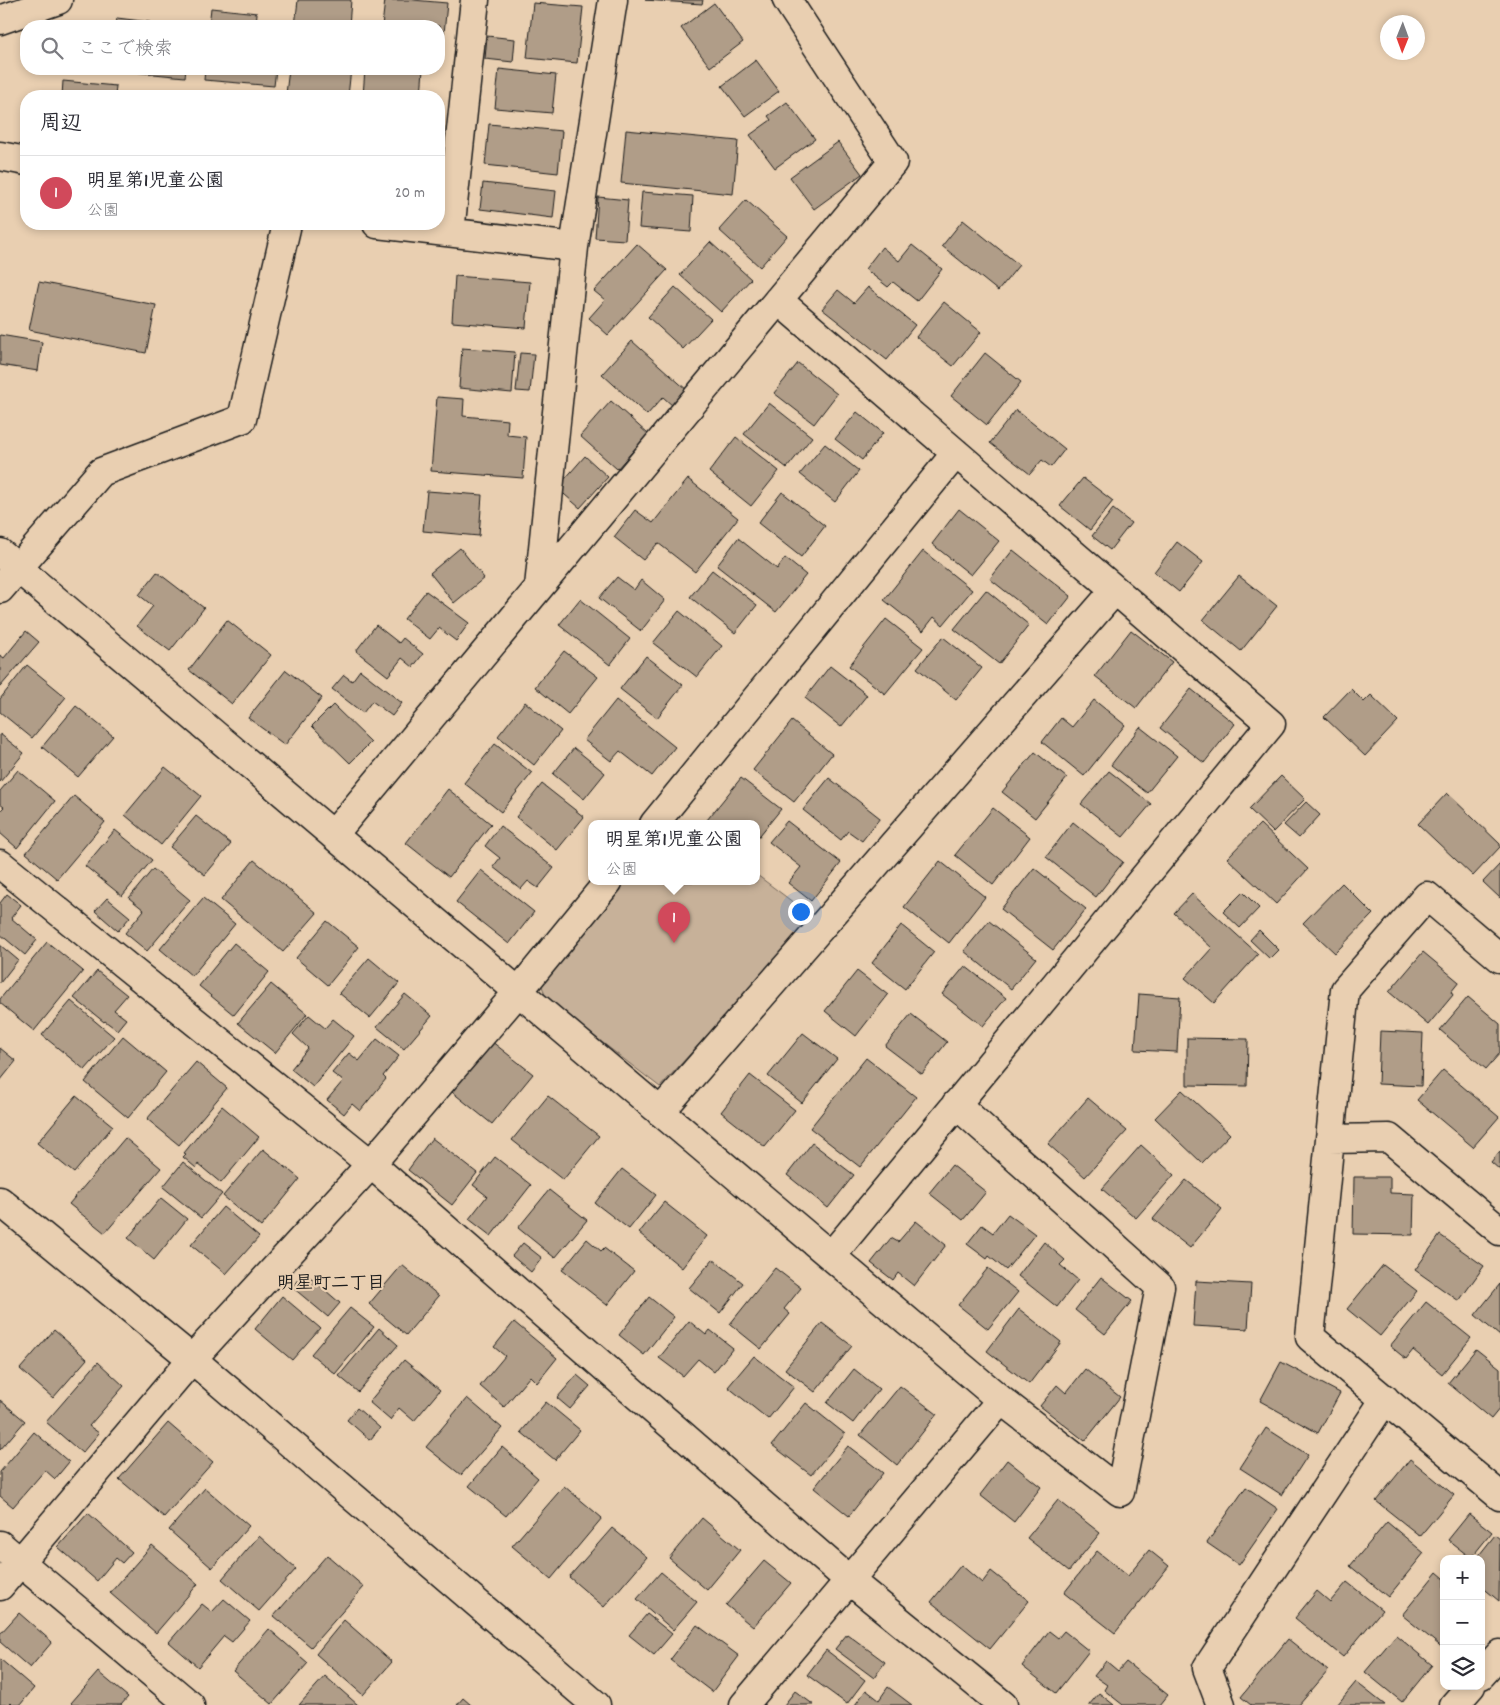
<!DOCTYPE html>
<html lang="ja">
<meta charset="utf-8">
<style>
:root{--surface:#fff;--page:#f7f7f7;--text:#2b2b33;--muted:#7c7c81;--line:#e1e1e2;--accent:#d1495b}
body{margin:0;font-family:Dekko,"Klee One",sans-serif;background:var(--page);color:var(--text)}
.controls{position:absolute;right:15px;bottom:15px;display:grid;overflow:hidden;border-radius:10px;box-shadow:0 2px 8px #0003}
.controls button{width:45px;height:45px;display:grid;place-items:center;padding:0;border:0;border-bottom:1px solid var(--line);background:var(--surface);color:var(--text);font:25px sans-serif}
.compass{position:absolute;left:1380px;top:15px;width:45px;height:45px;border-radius:50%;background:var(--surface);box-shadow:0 2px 8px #0003;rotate:181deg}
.you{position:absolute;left:800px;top:911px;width:18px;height:18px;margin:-12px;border:4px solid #fff;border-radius:50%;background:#1a73e8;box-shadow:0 0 0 8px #1a73e833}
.badge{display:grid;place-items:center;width:32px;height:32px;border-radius:50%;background:var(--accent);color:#fff;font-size:16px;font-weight:700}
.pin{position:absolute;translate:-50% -41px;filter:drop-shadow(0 1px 2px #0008)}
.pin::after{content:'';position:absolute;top:26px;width:18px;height:15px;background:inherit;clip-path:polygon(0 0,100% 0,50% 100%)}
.popup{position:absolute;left:588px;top:820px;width:172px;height:65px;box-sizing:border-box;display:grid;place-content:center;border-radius:10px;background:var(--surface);filter:drop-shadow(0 1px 4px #0005);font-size:16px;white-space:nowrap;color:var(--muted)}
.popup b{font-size:19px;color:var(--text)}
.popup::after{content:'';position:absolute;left:50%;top:100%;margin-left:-10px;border:10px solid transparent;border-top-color:var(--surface)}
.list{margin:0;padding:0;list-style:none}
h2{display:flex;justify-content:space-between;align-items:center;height:65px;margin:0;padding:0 20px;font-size:21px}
h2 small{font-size:16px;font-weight:400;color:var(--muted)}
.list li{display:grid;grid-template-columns:32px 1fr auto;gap:15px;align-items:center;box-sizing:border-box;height:75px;padding:0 20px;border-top:1px solid var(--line)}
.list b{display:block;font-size:19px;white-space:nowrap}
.list p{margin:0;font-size:16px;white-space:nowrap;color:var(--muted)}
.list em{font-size:16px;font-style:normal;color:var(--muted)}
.icon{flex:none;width:28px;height:28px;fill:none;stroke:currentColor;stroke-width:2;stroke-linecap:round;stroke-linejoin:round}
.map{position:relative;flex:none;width:1500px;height:1705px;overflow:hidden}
.search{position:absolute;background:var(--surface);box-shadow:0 2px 8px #0003;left:20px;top:20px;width:425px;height:55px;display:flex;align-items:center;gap:12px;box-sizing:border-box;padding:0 18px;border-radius:20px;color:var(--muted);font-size:19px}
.panel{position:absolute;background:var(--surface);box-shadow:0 2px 8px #0003;left:20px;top:90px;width:425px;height:140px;border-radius:20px}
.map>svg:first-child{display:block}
</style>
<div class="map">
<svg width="1500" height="1705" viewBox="0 0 1500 1705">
<rect width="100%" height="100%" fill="#e9cfb1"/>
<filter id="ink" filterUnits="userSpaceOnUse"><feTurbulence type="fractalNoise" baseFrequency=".02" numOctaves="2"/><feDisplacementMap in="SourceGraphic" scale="10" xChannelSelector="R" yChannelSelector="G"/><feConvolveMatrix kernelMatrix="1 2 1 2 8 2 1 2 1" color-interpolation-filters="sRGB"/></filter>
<g filter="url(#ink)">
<path fill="#c7b199" stroke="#72665a" d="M757,875L814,918L660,1087L546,999L537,969L608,882H756Z"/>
<path fill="#b09d88" stroke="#1c1c1c" d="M298,0H351L349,26H295Z
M385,0H413L447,3L442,54L439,53V26H382Z
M645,0H703L702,4Z
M533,3L583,7L577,63L527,58Z
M714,3L743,42L710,67L681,28Z
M211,8L257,13L256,26H209Z
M117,18L150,22V26H116Z
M487,36L515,39L513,62L485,59Z
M756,60L779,91L745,116L722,86Z
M112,69H186L185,77L112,70Z
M205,69H276L274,86L204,80Z
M289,69H351L348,96H312L286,94Z
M365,69H423L421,96H363Z
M499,69L556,75L552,113L495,108Z
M63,81L116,86L115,96H62Z
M787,102L815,139L775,168L750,135L771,120L768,116Z
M489,124L562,131L558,173L485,165Z
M626,130L738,141L733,194L621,183Z
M838,142L862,174L814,209L790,177Z
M483,183L556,191L553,218L480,209Z
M642,192L693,196L691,232L639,228Z
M598,197L628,200L625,240L595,238Z
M746,200L787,236L760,267L719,230Z
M963,220L1019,265L998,291L942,246Z
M710,242L751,279L721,312L680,275Z
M637,244L667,270L608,335L589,318L605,300L594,291Z
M912,245L942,269L917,301L893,282L888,287L865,269L882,247L899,261Z
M455,276L530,282L526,328L452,322Z
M39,282L156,305L146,353L29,330Z
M675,287L711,319L683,349L648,317Z
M868,287L915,325L887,360L822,309L838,290L854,303Z
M944,302L981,332L953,366L916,337Z
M0,335L42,342L38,371L0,365Z
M632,341L688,391L674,407L663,397L647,415L602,374Z
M462,348L515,352L512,393L459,388Z
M520,353L534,354L530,392L516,391Z
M985,353L1021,382L987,425L951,396Z
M798,363L837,394L814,424L774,393Z
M437,397L464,399L463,416L508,420L507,435L526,437L523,478L431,471Z
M611,401L648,434L617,469L580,436Z
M769,403L812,437L787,468L744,434Z
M1016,410L1065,449L1051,467L1042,460L1030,474L990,443Z
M857,412L883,433L862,460L835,439Z
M736,437L779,471L751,506L709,472Z
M825,444L859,471L835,502L800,474Z
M585,456L608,477L580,508L557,488Z
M1083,478L1113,501L1090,530L1060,506Z
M688,479L738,518L695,572L658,543L643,560L614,537L635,510L653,523Z
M427,491L482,495L479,536L423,531Z
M782,492L825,526L801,557L758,523Z
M959,509L999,541L971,575L932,544Z
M1113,509L1131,523L1110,550L1092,536Z
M738,538L777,569L785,558L806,575L776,612L717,566Z
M1177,542L1203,562L1179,592L1154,572Z
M460,548L484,578L454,603L430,573Z
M1013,550L1071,596L1048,625L990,579Z
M923,551L972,590L943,625L934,617L923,631L884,600Z
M712,570L757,605L735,633L690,597Z
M157,572L204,608L170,651L137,626L153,606L139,595Z
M1239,576L1277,606L1241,651L1203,620Z
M617,577L634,590L641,580L665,600L641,631L599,598Z
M986,590L1029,625L999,664L954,629Z
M426,591L469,623L456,641L439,628L430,639L404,619Z
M580,599L630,639L610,665L559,625Z
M679,611L722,646L697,677L653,643Z
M886,619L923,648L885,694L849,666Z
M227,620L271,655L232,704L189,670Z
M376,625L399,643L403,638L423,654L413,667L402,658L388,676L356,651Z
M1131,630L1172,662L1136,708L1095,676Z
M26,631L39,642L0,687V655L4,658Z
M943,637L982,668L956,700L917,668Z
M564,651L598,677L568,714L535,687Z
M646,656L683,685L657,718L620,689Z
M27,665L66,697L32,738L0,712V699Z
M830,666L867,695L841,727L805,698Z
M286,670L322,698L285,745L248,718Z
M360,670L402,703L392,716L372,701L363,713L332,689L344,675L352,681Z
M1191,689L1235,724L1204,763L1160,728Z
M1351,689L1364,702L1371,695L1398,721L1365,756L1324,717Z
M616,700L675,747L652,776L620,751L611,761L584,740Z
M1094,700L1125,725L1084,776L1042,742L1061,718L1072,727Z
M525,702L561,731L534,765L498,736Z
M333,705L371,742L350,763L312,726Z
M76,706L113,736L78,777L42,747Z
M792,721L832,754L794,802L753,770Z
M1140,727L1177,756L1147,793L1111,765Z
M0,734L24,753L0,782Z
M495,744L532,773L501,812L464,783Z
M574,748L605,773L584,799L553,774Z
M1035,752L1067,778L1035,818L1002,792Z
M165,767L201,796L161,845L125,815Z
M18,770L55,801L17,848L0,833V811L4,807L0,804V791Z
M1109,771L1151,804L1123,837L1081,804Z
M1281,776L1305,799L1273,832L1249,809Z
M741,778L781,809L756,840V824H712L707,820Z
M829,778L880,818L862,841L848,831L841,840L803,810Z
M542,784L584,817L557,850L516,817Z
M448,789L491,824L449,877L406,843Z
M1447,793L1500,844V847L1473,876L1418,824Z
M74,796L105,822L57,879L26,853Z
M1306,802L1320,815L1299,838L1284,825Z
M993,808L1030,837L993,885L955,855Z
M196,816L231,844L205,875L170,847Z
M787,821L841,863L811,901L788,883L801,867L769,842Z
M1073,822L1123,862L1096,897L1046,857Z
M1260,824L1308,869L1276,904L1227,858Z
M500,826L554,868L538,888L528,881L521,889L493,867L500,858L485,846Z
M115,830L152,860L122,896L85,866Z
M254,860L317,913L283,952L221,900Z
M940,861L985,897L949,943L904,907Z
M1500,864V898L1483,882Z
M1034,868L1086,909L1053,950L1001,909Z
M153,869L190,900L147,951L125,933L144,910L129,898Z
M481,870L534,912L509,944L456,902Z
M1342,883L1373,914L1335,953L1303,923Z
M1243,892L1259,908L1240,928L1223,912Z
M7,894L21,905L11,918L37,940L25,955L0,934V903Z
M1192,894L1258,954L1214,1003L1185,978L1212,948L1174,913Z
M107,898L130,917L118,931L95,911Z
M203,898L235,924L192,976L160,949Z
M327,921L359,947L328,985L296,958Z
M989,921L1036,958L1011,989L964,951Z
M901,925L934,952L905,989L872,963Z
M1259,930L1279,950L1270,959L1250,940Z
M47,942L83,971L34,1031L0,1003V999Z
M234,943L269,972L234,1015L199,986Z
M0,945L18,960L0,983Z
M1423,952L1459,982L1451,992L1453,995L1428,1025L1389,992Z
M369,958L399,983L370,1018L339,993Z
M965,966L1006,998L983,1026L942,994Z
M97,971L127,995L114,1010L126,1019L117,1030L105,1021L104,1022L74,998Z
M857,971L888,995L856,1036L825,1011Z
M271,984L307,1014L275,1053L238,1023Z
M405,994L432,1016L404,1049L377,1027Z
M1139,994L1180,997L1177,1052L1135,1050Z
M1468,997L1500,1024V1053L1486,1069L1440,1030Z
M71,1001L114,1037L85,1070L42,1035Z
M911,1014L947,1042L922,1074L885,1046Z
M309,1015L325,1028L333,1019L354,1036L313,1087L291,1069L308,1048L293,1034Z
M1380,1031L1423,1033L1421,1086L1378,1084Z
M803,1033L837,1059L802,1103L768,1076Z
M123,1036L166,1072L128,1118L85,1082Z
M1187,1038L1248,1039L1247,1086L1187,1085Z
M377,1039L399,1056L383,1076L386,1079L360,1111L352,1104L344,1114L327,1100L343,1081L332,1073L349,1053L359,1061Z
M491,1041L533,1074L492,1124L452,1092Z
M0,1048L16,1061L0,1081Z
M866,1058L916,1097L860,1167L810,1128Z
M196,1062L227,1088L179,1145L147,1119Z
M1443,1070L1499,1117L1473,1147L1417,1100Z
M750,1075L795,1110L765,1147L721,1112Z
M1182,1090L1230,1134L1202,1163L1155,1118Z
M76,1096L113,1126L74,1173L37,1143Z
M548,1096L599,1136L563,1180L512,1140Z
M1088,1098L1127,1131L1085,1177L1048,1144Z
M222,1106L259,1137L221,1183L198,1164L196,1168L183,1157L186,1154L184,1153Z
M125,1138L161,1168L105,1233L69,1204Z
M432,1138L477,1173L452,1205L408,1170Z
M812,1143L854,1175L828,1208L787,1175Z
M1141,1145L1174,1175L1136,1218L1102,1189Z
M263,1149L300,1179L261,1227L223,1196Z
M1500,1151V1170L1491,1162Z
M495,1157L531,1185L491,1236L469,1219L487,1196L473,1185Z
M183,1162L222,1194L201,1218L163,1187Z
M952,1165L986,1192L963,1220L929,1193Z
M622,1169L656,1195L629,1229L595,1203Z
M1354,1177H1390V1193L1414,1194L1413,1235L1353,1234Z
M1186,1180L1222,1209L1190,1248L1153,1219Z
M549,1190L587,1220L555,1258L518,1228Z
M161,1198L187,1219L154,1260L128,1238Z
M664,1202L707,1236L682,1268L639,1233Z
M223,1207L259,1237L226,1274L191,1245Z
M1008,1214L1035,1234L1006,1270L989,1256L987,1259L967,1244L982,1225L993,1233Z
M916,1221L946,1245L914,1286L898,1273L893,1280L871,1263L891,1238L898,1242Z
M1440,1235L1484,1266L1459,1301L1415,1270Z
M587,1239L601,1251L604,1248L634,1271L607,1305L562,1270Z
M1044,1242L1065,1260L1060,1265L1078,1280L1057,1307L1018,1276Z
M523,1243L542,1258L531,1272L512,1256Z
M713,1259L743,1283L720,1313L689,1288Z
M402,1265L439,1296L406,1335L369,1304Z
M1383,1265L1417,1291L1380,1336L1347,1309Z
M775,1268L801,1288L784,1309L790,1314L761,1349L730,1324Z
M988,1268L1018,1292L988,1329L958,1305Z
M304,1272L340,1303L328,1317L292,1287Z
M1101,1277L1132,1301L1105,1334L1075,1310Z
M1196,1281L1251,1284L1248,1329L1193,1326Z
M1500,1284V1336L1475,1315Z
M282,1296L320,1328L292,1360L255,1329Z
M649,1297L674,1317L644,1355L619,1335Z
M1426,1302L1471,1338L1442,1374L1413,1350L1406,1359L1390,1346Z
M350,1308L374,1327L335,1374L311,1354Z
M1019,1309L1061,1342L1029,1384L987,1351Z
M689,1321L706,1335L710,1330L733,1348L714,1372L698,1359L683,1376L659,1358Z
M514,1322L557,1358L537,1383L530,1376L504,1407L480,1386L505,1356L494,1347Z
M822,1323L852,1346L815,1392L785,1369Z
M379,1328L398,1345L358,1392L339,1376Z
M54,1330L87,1359L53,1398L20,1369Z
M1476,1349L1500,1368V1408L1491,1419L1448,1383Z
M754,1356L794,1387L768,1419L728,1387Z
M404,1360L440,1390L414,1421L399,1408L390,1420L369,1402Z
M98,1362L124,1386L89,1426L99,1433L82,1453L46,1422Z
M1281,1362L1340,1393L1318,1433L1260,1401Z
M854,1369L879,1389L853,1423L827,1403Z
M1085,1369L1120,1397L1085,1441L1040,1406L1057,1385L1066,1393Z
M577,1375L590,1386L570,1409L557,1398Z
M900,1386L937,1414L897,1465L860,1435Z
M467,1398L502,1428L461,1475L426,1447Z
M0,1400L25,1421L0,1450Z
M546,1402L580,1430L555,1460L521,1432Z
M806,1403L845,1434L811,1475L772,1445Z
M357,1408L380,1428L370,1440L347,1420Z
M168,1423L213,1462L164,1517L119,1479Z
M1266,1428L1308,1455L1282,1495L1240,1468Z
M34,1432L69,1462L55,1479L45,1470L13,1507L0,1496V1472Z
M848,1446L883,1473L849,1516L814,1488Z
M502,1447L538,1478L506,1516L469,1486Z
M1410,1459L1454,1495L1420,1536L1376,1501Z
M1007,1460L1041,1487L1014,1522L980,1495Z
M564,1486L602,1518L551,1579L512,1546Z
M1246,1487L1278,1509L1239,1565L1207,1543Z
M205,1488L249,1526L212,1568L169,1530Z
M1058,1500L1100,1533L1069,1571L1027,1538Z
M88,1513L132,1552L122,1563L116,1558L97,1581L58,1547Z
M1469,1514L1492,1532L1471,1558L1448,1540Z
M702,1518L740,1550L707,1590L669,1558Z
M1387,1522L1424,1553L1388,1597L1350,1566Z
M612,1528L647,1557L604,1607L569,1577Z
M1495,1535L1500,1539L1499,1601L1481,1586V1559H1476Z
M259,1536L296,1569L259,1611L222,1579Z
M152,1545L198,1584L156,1633L110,1593Z
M1149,1550L1169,1566L1115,1633L1064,1593L1097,1551L1128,1576Z
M327,1555L364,1587L311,1647L274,1616Z
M764,1561L791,1583L753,1627L726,1605Z
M961,1565L982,1583L991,1571L1029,1601L990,1649L931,1602Z
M661,1572L697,1602L673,1630L637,1599Z
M1437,1572L1444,1578V1649L1402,1615Z
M1347,1582L1382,1610L1343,1657L1295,1618L1317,1591L1330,1602Z
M224,1599L250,1621L232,1642L224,1636L198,1667L169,1642L202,1604L212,1612Z
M19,1613L52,1642L30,1668L0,1642V1634Z
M647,1614L672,1634L654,1655L629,1635Z
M344,1620L392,1662L363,1695L316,1654Z
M697,1625L739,1656L712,1692L670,1660Z
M269,1629L308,1663L272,1704L233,1671Z
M1049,1631L1058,1638L1064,1631L1089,1651L1056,1693L1022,1666Z
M847,1634L885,1662L874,1678L835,1649Z
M1396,1635L1432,1665L1402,1702L1365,1672Z
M1288,1639L1328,1671L1299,1705H1251L1241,1697Z
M826,1650L865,1680L847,1704L807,1675Z
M0,1659L34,1688L20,1705H13L11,1703L9,1705H0Z
M1106,1661L1118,1671L1126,1662L1168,1695L1160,1705H1123L1104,1690L1107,1685L1094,1676Z
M98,1672L128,1697L121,1705H73L71,1703Z
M325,1676L358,1705H299Z
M1356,1682L1385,1705H1337Z
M888,1687L912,1705H855L866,1690L879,1700Z
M795,1691L814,1705H784Z
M1099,1693L1114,1705H1089Z
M463,1698L471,1705H457Z"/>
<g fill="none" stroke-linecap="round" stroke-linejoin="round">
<g stroke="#1c1c1c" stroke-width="31">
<path id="minor" d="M0,20L58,0
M0,156L26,161
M377,224L574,247
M450,232L475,0
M778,300L1271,724L831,1256
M0,553L1001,1400L1120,1492L1160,1287L956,1104
M539,587L574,247L613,0
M0,589L101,472L242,419L287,224
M654,824L956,453
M333,835L893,162L787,0
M0,864L371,1164L849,1580L1003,1705
M1500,958L1427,896L1345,990L1310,1337L1500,1496
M660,1112L1115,590
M1330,1139L1389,1138L1500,1231
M0,1545L190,1705
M0,1586L192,1359L371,1164L518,992L608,882
M1481,1675L1500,1654
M744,1705L1001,1400
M1221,1705L1207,1668L1385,1399
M1454,1705L1471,1686"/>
</g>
<g stroke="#1c1c1c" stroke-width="31">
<path id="tertiary" d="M0,1201L192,1359L596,1705"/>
</g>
<use href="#minor" stroke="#e9cfb1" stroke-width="28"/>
<use href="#tertiary" stroke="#e9cfb1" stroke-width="28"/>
</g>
</g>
<g text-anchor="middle" stroke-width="4.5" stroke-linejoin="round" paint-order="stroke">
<g font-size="18" font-weight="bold" fill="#1c1c1c" stroke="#e9cfb1">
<text x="331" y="1288">明星町二丁目</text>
</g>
</g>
</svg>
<div class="controls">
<button>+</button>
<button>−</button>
<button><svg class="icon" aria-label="layers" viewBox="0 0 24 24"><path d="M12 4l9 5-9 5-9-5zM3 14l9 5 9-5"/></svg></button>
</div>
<svg class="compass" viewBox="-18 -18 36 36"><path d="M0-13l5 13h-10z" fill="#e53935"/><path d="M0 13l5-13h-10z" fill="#7c7c81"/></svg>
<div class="you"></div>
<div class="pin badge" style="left:674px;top:943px">1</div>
<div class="popup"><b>明星第1児童公園</b>公園</div>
<div class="search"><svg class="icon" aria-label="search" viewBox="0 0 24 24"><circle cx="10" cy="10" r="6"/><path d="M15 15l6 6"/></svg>ここで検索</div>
<section class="panel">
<h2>周辺<small></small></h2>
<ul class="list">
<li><span class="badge">1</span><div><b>明星第1児童公園</b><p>公園</p></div><em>20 m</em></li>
</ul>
</section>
</div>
